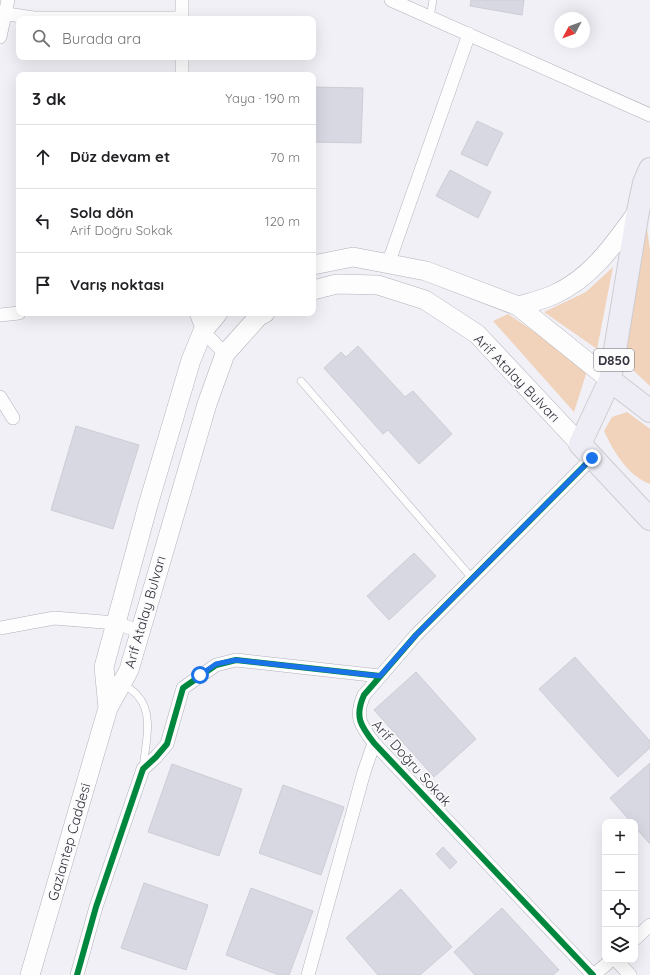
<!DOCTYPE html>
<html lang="tr">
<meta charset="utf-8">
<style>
:root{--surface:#fff;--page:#f6f6f6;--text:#202124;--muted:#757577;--line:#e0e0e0}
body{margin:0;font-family:Quicksand,sans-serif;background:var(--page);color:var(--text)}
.controls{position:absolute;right:12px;bottom:12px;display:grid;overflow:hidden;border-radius:8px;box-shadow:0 4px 16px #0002}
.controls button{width:36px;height:36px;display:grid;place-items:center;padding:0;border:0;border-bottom:1px solid var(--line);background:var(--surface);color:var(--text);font:20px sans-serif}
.compass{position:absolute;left:554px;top:12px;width:36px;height:36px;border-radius:50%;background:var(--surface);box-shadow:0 4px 16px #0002;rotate:229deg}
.stop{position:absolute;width:12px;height:12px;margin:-9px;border:3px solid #1a73e8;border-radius:50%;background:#fff}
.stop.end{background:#1a73e8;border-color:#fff;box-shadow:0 1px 4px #0008}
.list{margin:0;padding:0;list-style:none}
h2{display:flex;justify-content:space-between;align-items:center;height:52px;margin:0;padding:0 16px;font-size:17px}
h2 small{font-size:13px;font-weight:400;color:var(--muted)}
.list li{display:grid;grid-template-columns:26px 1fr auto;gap:12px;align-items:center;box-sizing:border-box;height:64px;padding:0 16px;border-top:1px solid var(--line)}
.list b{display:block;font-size:15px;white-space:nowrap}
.list p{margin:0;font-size:13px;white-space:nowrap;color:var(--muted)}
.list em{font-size:13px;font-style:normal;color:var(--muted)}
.icon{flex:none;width:22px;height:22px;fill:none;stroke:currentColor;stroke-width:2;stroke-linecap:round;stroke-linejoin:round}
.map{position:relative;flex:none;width:650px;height:975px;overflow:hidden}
.search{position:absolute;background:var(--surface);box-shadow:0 4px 16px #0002;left:16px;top:16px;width:300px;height:44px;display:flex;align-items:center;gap:10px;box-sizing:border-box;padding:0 14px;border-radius:8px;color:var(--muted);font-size:15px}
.panel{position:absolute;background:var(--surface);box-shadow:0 4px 16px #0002;left:16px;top:72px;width:300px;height:244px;border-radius:8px}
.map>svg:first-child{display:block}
</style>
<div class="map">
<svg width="650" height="975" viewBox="0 0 650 975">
<rect width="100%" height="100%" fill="#f0f0f6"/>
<path fill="#f1d2ba" d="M647,228L650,251V386L620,358Z
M613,267L597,349L544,312L586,292Z
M508,314L588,368L574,412L493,321Z
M627,412L650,429V484C627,475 614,452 604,431L612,417Z"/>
<path fill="#d8d8e3" stroke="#cdcdd6" d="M471,0H524L522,15L470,6Z
M313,87L363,88L361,143L313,142Z
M477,121L503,133L487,166L461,154Z
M450,170L491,192L478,218L436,196Z
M358,346L405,397L413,391L452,434L419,464L388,430L383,434L324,368L341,352L346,357Z
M76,426L139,445L113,529L51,510Z
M414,553L436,576L389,620L367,596Z
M575,657L650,741V748L618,777L539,689Z
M416,672L476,739L434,777L374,710Z
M650,763V844L635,827V822H631L610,798Z
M172,764L242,789L219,856L148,832Z
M283,785L344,807L321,875L259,853Z
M443,847L457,862L450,869L436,854Z
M144,883L208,905L186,970L121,948Z
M251,888L313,911L289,975H279L226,955Z
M401,889L452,947L420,975H378L346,938Z
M502,908L559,970L553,975H475L454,952Z"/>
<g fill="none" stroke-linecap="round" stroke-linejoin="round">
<g stroke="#b1b1ba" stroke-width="8">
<path id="service" d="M430,17L433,0
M301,381L472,578
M122,683C127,687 133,690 137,695C155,713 145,746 143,768"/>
</g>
<g stroke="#b1b1ba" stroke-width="14">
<path id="minor" d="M391,0L650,115
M0,13L34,18H182
M182,19V0
M0,37L8,0
M182,57V75
M388,264L469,34
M196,313L203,331L225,354
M0,315L19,313
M0,397L13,418
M592,458L416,635L364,695C354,717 361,726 374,743L593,975
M0,628L54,618L116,623L142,632
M635,939L650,925
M616,960L630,975
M77,975L96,907L143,769L156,757L167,744L183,688L216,665L236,660L380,676
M308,975L364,772L374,743
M594,975L611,960"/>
</g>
<g stroke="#b1b1ba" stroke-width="20">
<path id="secondary" d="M313,265L353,257L426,271L518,306L610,380
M313,290L337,284L378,285L425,300L477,334L580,444
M518,306C529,303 542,300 553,295C592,278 614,244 638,211
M108,708L104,667L148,505L191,360L203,331L218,313
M30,975L108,708L129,670L207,404L225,354L259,316L265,313"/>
</g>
<g stroke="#ccccd1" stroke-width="24">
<path id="trunk" d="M650,169L644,183L638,211L610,380L580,444L650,519
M610,380L650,411"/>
</g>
<use href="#service" stroke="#fdfdfe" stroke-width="7"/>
<use href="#minor" stroke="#fdfdfe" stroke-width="13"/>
<use href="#secondary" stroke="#fdfdfe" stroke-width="19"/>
<use href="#trunk" stroke="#eeedf5" stroke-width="22"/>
<g stroke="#fbfbfb" stroke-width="8">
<path id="cycleway" d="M592,458L416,635L364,695C354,717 361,726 374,743L593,975
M77,975L96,907L143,769L156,757L167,744L183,688L216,665L236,660L380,676"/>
</g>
<use href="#cycleway" stroke="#00873e" stroke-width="6"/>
</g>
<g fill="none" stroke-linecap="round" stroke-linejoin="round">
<path stroke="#1a73e8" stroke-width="5" d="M200,675L216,664L236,660L380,676L416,635L592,458"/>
</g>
<g text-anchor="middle" stroke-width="3.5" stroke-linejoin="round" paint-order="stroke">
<rect fill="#fbfbfb" stroke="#6e6e77" stroke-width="1" x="594" y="349" width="40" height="22" rx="3"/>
<g font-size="13" font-weight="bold" fill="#32313e">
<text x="614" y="365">D850</text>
</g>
<g font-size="14" fill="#32313e" stroke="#fbfbfb">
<text transform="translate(517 378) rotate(46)" y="5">Arif Atalay Bulvarı</text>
<text transform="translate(145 612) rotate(-74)" y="5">Arif Atalay Bulvarı</text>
<text transform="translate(412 763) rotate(48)" y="5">Arif Doğru Sokak</text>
<text transform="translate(69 842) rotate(-74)" y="5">Gaziantep Caddesi</text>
</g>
</g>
</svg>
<div class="controls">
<button>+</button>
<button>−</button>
<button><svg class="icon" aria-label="locate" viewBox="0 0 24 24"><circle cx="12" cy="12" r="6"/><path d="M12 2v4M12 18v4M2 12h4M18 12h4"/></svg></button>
<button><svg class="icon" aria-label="layers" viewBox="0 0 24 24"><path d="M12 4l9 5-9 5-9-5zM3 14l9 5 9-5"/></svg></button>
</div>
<svg class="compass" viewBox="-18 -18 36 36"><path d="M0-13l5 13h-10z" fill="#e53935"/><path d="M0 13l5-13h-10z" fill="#757577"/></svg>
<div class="stop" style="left:200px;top:675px"></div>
<div class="stop end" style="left:592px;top:458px"></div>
<div class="search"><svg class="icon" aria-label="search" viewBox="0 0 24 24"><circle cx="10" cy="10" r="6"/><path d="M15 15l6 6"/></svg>Burada ara</div>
<section class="panel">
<h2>3 dk<small>Yaya · 190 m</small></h2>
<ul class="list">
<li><svg class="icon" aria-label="ahead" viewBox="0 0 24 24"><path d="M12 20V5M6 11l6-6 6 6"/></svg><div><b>Düz devam et</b></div><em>70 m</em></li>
<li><svg class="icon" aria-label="left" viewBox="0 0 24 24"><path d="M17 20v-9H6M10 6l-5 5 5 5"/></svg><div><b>Sola dön</b><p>Arif Doğru Sokak</p></div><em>120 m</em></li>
<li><svg class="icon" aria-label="arrive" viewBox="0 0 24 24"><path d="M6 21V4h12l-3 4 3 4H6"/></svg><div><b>Varış noktası</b></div></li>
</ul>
</section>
</div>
